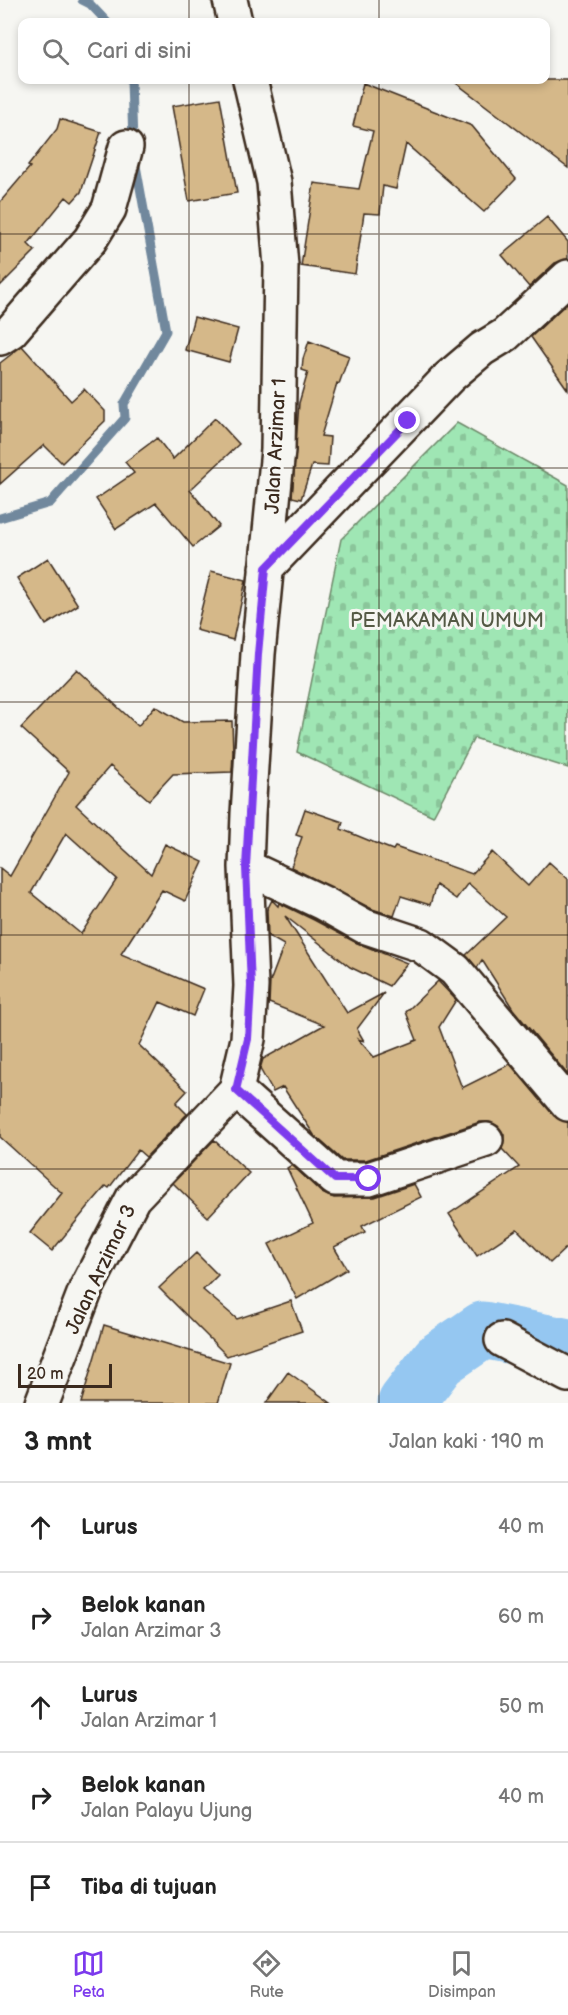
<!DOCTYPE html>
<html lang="id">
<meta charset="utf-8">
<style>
:root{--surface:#fff;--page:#f2f2f2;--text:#222;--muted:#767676;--line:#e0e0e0;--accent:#7c3aed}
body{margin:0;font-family:"Balsamiq Sans",sans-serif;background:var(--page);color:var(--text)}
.scale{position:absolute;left:18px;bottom:15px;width:94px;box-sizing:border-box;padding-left:6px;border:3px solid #3b2a1e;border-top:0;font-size:16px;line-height:21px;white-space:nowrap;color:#3b2a1e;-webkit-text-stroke:4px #f6f6f2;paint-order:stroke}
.stop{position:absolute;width:18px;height:18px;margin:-14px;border:4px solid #7c3aed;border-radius:50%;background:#fff}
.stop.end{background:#7c3aed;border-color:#fff;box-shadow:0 2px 6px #0008}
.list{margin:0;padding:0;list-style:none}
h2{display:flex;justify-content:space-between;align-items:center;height:78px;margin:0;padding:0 24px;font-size:26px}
h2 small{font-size:20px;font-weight:400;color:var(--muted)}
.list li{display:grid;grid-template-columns:39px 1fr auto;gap:18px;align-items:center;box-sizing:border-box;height:90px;padding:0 24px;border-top:2px solid var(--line)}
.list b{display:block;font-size:22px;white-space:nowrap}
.list p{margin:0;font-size:20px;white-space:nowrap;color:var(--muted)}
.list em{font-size:20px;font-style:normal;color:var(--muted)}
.icon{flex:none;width:33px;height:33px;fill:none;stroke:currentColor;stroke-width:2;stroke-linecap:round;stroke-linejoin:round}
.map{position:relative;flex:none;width:568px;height:1403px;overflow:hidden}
.search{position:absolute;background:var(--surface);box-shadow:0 3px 9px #0003;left:18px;right:18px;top:18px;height:66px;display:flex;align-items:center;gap:15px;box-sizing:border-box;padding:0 21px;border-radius:12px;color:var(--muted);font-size:22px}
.sheet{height:528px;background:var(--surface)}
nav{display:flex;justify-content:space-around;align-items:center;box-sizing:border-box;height:84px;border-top:2px solid var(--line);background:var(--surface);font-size:16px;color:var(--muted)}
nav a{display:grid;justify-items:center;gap:3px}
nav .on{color:var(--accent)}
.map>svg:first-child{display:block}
</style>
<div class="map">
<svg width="568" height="1403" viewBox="0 0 568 1403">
<defs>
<pattern id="cemetery-stones" width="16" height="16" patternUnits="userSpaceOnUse" patternTransform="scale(1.5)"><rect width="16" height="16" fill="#9fe6b4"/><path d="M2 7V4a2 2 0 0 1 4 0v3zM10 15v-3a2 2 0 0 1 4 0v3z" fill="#8ac59a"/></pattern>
</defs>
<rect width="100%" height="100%" fill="#f6f6f2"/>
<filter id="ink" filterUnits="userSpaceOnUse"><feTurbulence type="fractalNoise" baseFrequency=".0167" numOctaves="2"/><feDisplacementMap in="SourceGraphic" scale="12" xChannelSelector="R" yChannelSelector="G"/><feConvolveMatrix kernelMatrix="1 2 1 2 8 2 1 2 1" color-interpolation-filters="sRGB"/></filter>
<g filter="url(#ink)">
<path fill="url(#cemetery-stones)" stroke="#6d8869" stroke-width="1.5" d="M457,423L568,485V768L474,738L433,816L297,752L341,539Z"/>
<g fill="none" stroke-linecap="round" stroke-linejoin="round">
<path stroke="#71889d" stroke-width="9" d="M82,0L90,4L107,22
M131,80L133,143
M0,518L50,503L125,418L124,404L166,331L135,160"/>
<path stroke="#95c7f1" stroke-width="57" d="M406,1403L439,1360L483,1330L568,1347"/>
</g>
<path fill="#d5b889" stroke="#3b2a1e" stroke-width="1.5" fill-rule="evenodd" d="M452,80H568V168L535,143Z
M363,83L472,126L516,179L484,212L406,144L396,189L383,186L380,214L364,213L355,274L301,266L314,183L359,189L373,131L353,126Z
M220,98L237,193L189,201L172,106Z
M60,119L101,132L81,192L72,202L66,197L28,244L35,251L0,286V202L30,167L28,166L57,129Z
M547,217L568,242V259L555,263L529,287L502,255Z
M568,302V390L531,337Z
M194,317L238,329L229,362L185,350Z
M309,341L349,356L339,384L337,383L321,436L330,437L328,466L312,465L301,499L292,497L299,403L308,372L302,370L303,359Z
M22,346L71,401L84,389L105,411V421L62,463L44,445L0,484V363Z
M215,418L239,444L190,490L219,526L193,547L156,503L116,529L96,499L134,473L125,462L157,438L173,459Z
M48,558L78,605L46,625L17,578Z
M211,571L246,580L233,640L196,630Z
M77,669L138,726L155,706L183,722L232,721L233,752L232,772L173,774L149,800L110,766L76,805L151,874L165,844L203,862L185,901L162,890L121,954L204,989L193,1016L160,1002L139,1045L187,1091L176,1103L187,1114L146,1157L138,1150L109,1188L106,1186L88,1207L52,1251L30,1233L62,1193L0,1137V868L10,876L69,772L21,728ZM66,833L117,879L81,934L31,893Z
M305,809L343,822L341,829L380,845L393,850L395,847L472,874L492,852L528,886L549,862L568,879V1075L513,1009L482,960L477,968L466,955L506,917L468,883L456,899L436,885L430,905L401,896L394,916L372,909L291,867L302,837L296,835Z
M272,900L278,906L279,903L314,920L355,942L407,963L389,986L350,967L285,916L347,1013L384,993L357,1029L364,1041L358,1039L374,1057L417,1040L406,1012L438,981L456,1000L439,1027L462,1088L510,1064L554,1116L568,1122V1246L550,1263L517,1229L477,1256L449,1214L519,1167L502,1149L504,1135L498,1126L489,1122H480L366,1160H342L314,1135L283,1087L273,1092L260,1069L263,1059L324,1025L269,1003L270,982L284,945L268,936L267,910Z
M214,1140L249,1173L208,1217L173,1183Z
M292,1165L322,1193L334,1198L375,1197L414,1184L421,1197L362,1226L365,1232L334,1247L347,1269L297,1299L269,1244L313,1223L287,1168Z
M196,1253L218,1275L203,1290L237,1319L291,1301L302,1331L227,1356L159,1288Z
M104,1325L230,1363L218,1403H81Z
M288,1372L331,1403H266Z"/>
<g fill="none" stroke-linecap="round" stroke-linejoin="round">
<g stroke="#3b2a1e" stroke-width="38">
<path id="minor" d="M230,0L235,22
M0,338L11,331L90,240L109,209L126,147
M266,568L449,377L482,349L505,335L568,277
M246,867L323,903L364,926L421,945L455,970L568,1104
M236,1090L335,1179H369L486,1140
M502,1340L568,1375
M42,1403L86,1289L133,1198L236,1090L248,1039L251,986L246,867L248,814L258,654L278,450L281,266L274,182L250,80"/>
</g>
<use href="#minor" stroke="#f6f6f2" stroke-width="33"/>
</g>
</g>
<g fill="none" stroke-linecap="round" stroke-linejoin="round" filter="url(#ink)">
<path stroke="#7c3aed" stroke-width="8" d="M369,1179H335L236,1090L248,1039L251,986L246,867L258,654L266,568L408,421"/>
</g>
<path fill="none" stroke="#3b2a1e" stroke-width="1.5" stroke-opacity="0.55" d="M189,0V22M379,0V22M189,80V1403M379,80V1403M0,234H568M0,468H568M0,702H568M0,935H568M0,1169H568"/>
<g text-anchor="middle" stroke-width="6" stroke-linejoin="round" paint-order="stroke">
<g font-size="20" fill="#3b2a1e" stroke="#f6f6f2">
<text transform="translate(275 446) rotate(-87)" y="7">Jalan Arzimar 1</text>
<text transform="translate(100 1269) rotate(-65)" y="7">Jalan Arzimar 3</text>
</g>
<g font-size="20" fill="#545944" stroke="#f6f6f2">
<text x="447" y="627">PEMAKAMAN UMUM</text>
</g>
</g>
</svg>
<div class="scale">20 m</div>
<div class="stop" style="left:369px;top:1179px"></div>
<div class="stop end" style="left:408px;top:421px"></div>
<div class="search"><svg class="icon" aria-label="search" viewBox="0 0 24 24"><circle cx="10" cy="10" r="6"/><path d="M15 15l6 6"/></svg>Cari di sini</div>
</div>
<section class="sheet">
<h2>3 mnt<small>Jalan kaki · 190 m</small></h2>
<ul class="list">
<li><svg class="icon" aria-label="ahead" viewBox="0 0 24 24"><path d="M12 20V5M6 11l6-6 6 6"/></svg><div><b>Lurus</b></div><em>40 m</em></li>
<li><svg class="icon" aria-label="right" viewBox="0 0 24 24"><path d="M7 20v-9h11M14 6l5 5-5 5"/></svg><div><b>Belok kanan</b><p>Jalan Arzimar 3</p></div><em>60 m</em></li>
<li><svg class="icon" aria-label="ahead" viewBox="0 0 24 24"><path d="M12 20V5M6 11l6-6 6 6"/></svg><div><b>Lurus</b><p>Jalan Arzimar 1</p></div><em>50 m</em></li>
<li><svg class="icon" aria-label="right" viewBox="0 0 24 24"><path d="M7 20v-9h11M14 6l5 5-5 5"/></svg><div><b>Belok kanan</b><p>Jalan Palayu Ujung</p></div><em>40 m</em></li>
<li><svg class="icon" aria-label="arrive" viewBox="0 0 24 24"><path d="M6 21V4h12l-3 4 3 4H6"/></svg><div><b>Tiba di tujuan</b></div></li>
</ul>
</section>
<nav>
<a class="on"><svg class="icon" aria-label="map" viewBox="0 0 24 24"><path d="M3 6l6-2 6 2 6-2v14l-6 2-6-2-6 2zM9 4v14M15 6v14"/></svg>Peta</a>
<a><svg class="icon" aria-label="directions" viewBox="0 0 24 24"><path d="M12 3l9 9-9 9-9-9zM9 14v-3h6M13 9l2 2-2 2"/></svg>Rute</a>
<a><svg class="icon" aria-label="saved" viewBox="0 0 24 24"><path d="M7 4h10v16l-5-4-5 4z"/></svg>Disimpan</a>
</nav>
